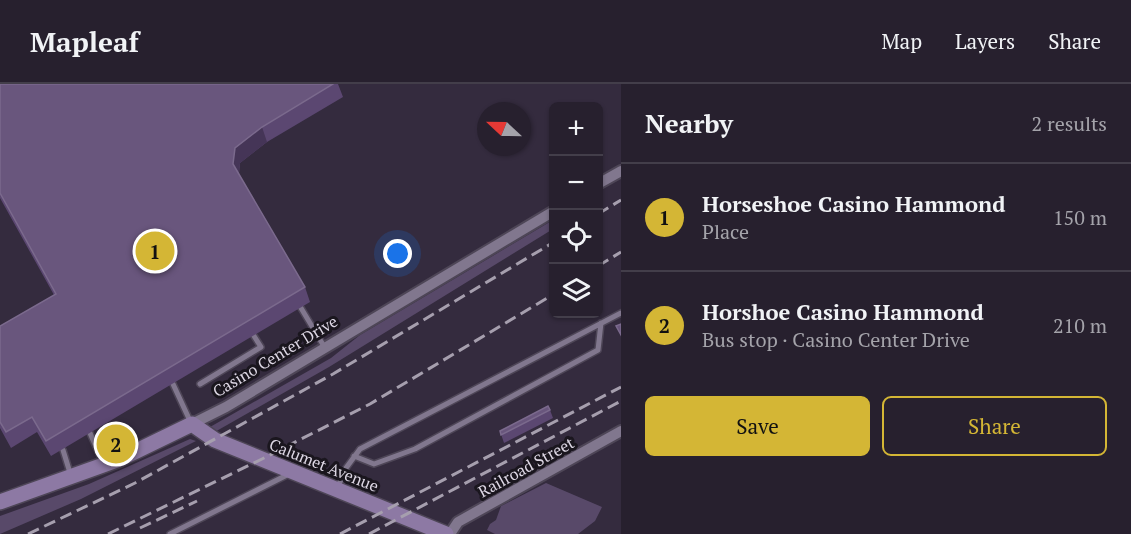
<!DOCTYPE html>
<meta charset="utf-8">
<style>
:root{--surface:#27202e;--page:#2f2836;--text:#f1f3f6;--muted:#a4a3aa;--line:#433e4a;--accent:#d4b635}
body{margin:0;font-family:"PT Serif",serif;background:var(--page);color:var(--text)}
.controls{position:absolute;right:18px;top:18px;display:grid;overflow:hidden;border-radius:9px;box-shadow:0 2px 4px #0004}
.controls button{width:54px;height:54px;display:grid;place-items:center;padding:0;border:0;border-bottom:2px solid var(--line);background:var(--surface);color:var(--text);font:30px sans-serif}
.compass{position:absolute;left:477px;top:18px;width:54px;height:54px;border-radius:50%;background:var(--surface);box-shadow:0 2px 4px #0004;rotate:292deg}
.you{position:absolute;left:398px;top:170px;width:21px;height:21px;margin:-15px;border:4px solid #fff;border-radius:50%;background:#1a73e8;box-shadow:0 0 0 9px #1a73e833}
.badge{display:grid;place-items:center;width:39px;height:39px;border-radius:50%;background:var(--accent);color:#111;font-size:20px;font-weight:700}
.pin{position:absolute;translate:-50% -50%;border:3px solid #fff;box-shadow:0 2px 6px #0006}
.list{margin:0;padding:0;list-style:none}
h2{display:flex;justify-content:space-between;align-items:center;height:78px;margin:0;padding:0 24px;font-size:26px}
h2 small{font-size:20px;font-weight:400;color:var(--muted)}
.list li{display:grid;grid-template-columns:39px 1fr auto;gap:18px;align-items:center;box-sizing:border-box;height:108px;padding:0 24px;border-top:2px solid var(--line)}
.list b{display:block;font-size:22px;white-space:nowrap}
.list p{margin:0;font-size:20px;white-space:nowrap;color:var(--muted)}
.list em{font-size:20px;font-style:normal;color:var(--muted)}
.actions{display:flex;gap:12px;padding:18px 24px}
.actions a{flex:1;padding:14px 0;border:2px solid var(--accent);border-radius:9px;text-align:center;font-size:21px;color:var(--accent)}
.actions .main{background:var(--accent);color:#111}
.icon{flex:none;width:33px;height:33px;fill:none;stroke:currentColor;stroke-width:2;stroke-linecap:round;stroke-linejoin:round}
.map{position:relative;flex:none;width:621px;height:450px;overflow:hidden}
header{display:flex;align-items:center;gap:36px;box-sizing:border-box;height:84px;padding:0 30px;background:var(--surface);border-bottom:2px solid var(--line)}
header strong{font-size:28px}
nav{display:flex;gap:33px;margin-inline-start:auto;font-size:21px}
main{display:flex}
aside{flex:1;background:var(--surface)}
.map>svg:first-child{display:block}
</style>
<header>
<strong>Mapleaf</strong>
<nav><a>Map</a><a>Layers</a><a>Share</a></nav>
</header>
<main>
<div class="map">
<svg width="621" height="450" viewBox="0 0 621 450">
<rect width="100%" height="100%" fill="#342b3e"/>
<path fill="#584969" d="M553,136V145L329,283L213,349L210,343L331,274L360,251Z
M190,355L196,357L81,415L0,450V432L89,400Z
M546,399L602,423L595,437L578,450H495L487,446L490,440L496,436L501,422Z"/>
<g fill="none" stroke-linecap="round" stroke-linejoin="round">
<g stroke="#4e4657" stroke-width="8">
<path id="lane" d="M301,224L325,264
M173,300L191,339
M200,300L261,263L254,252
M90,349L103,379
M63,366L71,392
M354,372L374,380L415,365L598,266L601,239
M337,405L346,384L360,365L621,229
M170,450L289,390"/>
</g>
<g stroke="#4e4657" stroke-width="14">
<path id="street" d="M598,100L621,87
M192,340L226,323L554,127
M450,450L458,438L621,347"/>
</g>
<g stroke="#4e4657" stroke-width="18">
<path id="secondary" d="M0,418L120,375L192,340L215,356L446,450"/>
</g>
<use href="#lane" stroke="#81778e" stroke-width="5"/>
<use href="#street" stroke="#81778e" stroke-width="10"/>
<use href="#secondary" stroke="#8d79a4" stroke-width="15"/>
<path stroke="#a69fae" stroke-width="3" stroke-dasharray="12 6" stroke-linecap="butt" d="M598,130L621,116
M598,182L621,168
M140,444L197,417
M28,450L135,399L333,290L554,158
M108,450L262,375L370,320L554,210
M340,450L621,303
M369,450L621,317"/>
</g>
<path fill="#5b4771" d="M0,0H338L343,13L267,58L240,79L239,90L305,203L310,218L51,372L37,348L11,364L0,344V242L54,211L0,114Z
M550,326L553,334L504,359L500,347Z"/>
<path fill="#453557" d="M262,43L267,58L240,79L238,95L233,80L235,64Z"/>
<path fill="#69567d" stroke="#7b6a8d" stroke-width="1.5" d="M0,0H333L262,43L235,64L233,80L305,203L46,357L32,333L6,348L0,338V242L56,210L0,109Z
M621,240V251L616,242Z
M548,322L550,326L501,351L500,347Z"/>
<g text-anchor="middle" stroke-width="6" stroke-linejoin="round" paint-order="stroke">
<g font-size="16" fill="#ddd7e4" stroke="#1a161e">
<text transform="translate(275 272) rotate(-31)" y="6">Casino Center Drive</text>
<text transform="translate(324 381) rotate(22)" y="6">Calumet Avenue</text>
<text transform="translate(526 383) rotate(-29)" y="6">Railroad Street</text>
</g>
</g>
</svg>
<div class="controls">
<button>+</button>
<button>−</button>
<button><svg class="icon" aria-label="locate" viewBox="0 0 24 24"><circle cx="12" cy="12" r="6"/><path d="M12 2v4M12 18v4M2 12h4M18 12h4"/></svg></button>
<button><svg class="icon" aria-label="layers" viewBox="0 0 24 24"><path d="M12 4l9 5-9 5-9-5zM3 14l9 5 9-5"/></svg></button>
</div>
<svg class="compass" viewBox="-18 -18 36 36"><path d="M0-13l5 13h-10z" fill="#e53935"/><path d="M0 13l5-13h-10z" fill="#a4a3aa"/></svg>
<div class="you"></div>
<div class="pin badge" style="left:155px;top:167px">1</div>
<div class="pin badge" style="left:116px;top:360px">2</div>
</div>
<aside>
<h2>Nearby<small>2 results</small></h2>
<ul class="list">
<li><span class="badge">1</span><div><b>Horseshoe Casino Hammond</b><p>Place</p></div><em>150 m</em></li>
<li><span class="badge">2</span><div><b>Horshoe Casino Hammond</b><p>Bus stop · Casino Center Drive</p></div><em>210 m</em></li>
</ul>
<div class="actions"><a class="main">Save</a><a>Share</a></div>
</aside>
</main>
